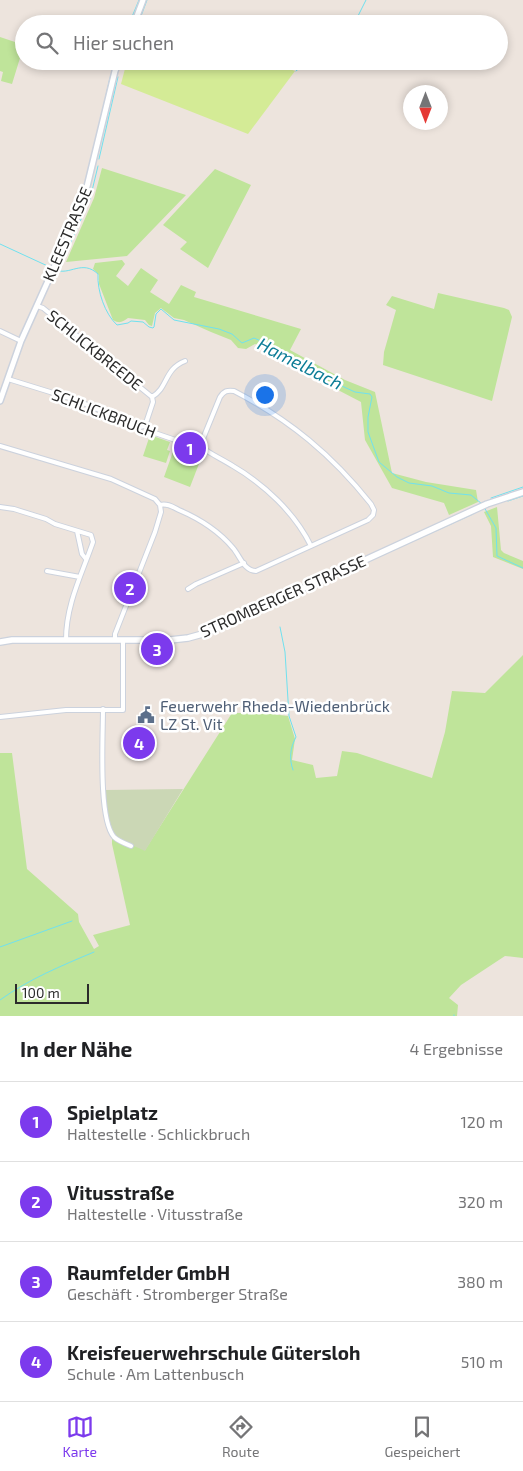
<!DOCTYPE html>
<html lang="de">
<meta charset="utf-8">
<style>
:root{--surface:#fff;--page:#f2f2f2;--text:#202124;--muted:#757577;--line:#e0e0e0;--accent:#7c3aed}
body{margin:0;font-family:"Exo 2",sans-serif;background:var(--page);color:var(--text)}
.compass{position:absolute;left:403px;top:85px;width:45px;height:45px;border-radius:50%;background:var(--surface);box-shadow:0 2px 8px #0003;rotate:180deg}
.scale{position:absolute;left:15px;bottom:12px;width:74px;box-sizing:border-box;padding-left:5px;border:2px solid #2b2b2b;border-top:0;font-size:14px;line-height:18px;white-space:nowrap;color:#2b2b2b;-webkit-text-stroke:4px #fff;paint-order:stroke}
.you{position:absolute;left:264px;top:394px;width:18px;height:18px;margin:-12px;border:4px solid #fff;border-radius:50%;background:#1a73e8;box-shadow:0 0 0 8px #1a73e833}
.badge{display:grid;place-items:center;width:32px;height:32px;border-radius:50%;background:var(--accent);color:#fff;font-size:16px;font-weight:700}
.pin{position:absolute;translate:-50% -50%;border:2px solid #fff;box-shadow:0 1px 5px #0006}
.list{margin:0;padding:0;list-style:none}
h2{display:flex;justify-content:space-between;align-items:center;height:65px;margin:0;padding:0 20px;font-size:21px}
h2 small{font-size:16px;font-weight:400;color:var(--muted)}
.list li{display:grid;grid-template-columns:32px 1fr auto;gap:15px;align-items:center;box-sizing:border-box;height:80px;padding:0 20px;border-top:1px solid var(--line)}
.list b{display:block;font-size:19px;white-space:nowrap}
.list p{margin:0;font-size:16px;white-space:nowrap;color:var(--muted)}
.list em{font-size:16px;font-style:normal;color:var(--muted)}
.icon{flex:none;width:28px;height:28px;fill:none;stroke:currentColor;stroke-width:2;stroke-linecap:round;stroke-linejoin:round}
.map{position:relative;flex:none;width:523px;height:1016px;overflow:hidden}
.search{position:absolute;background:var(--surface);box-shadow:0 2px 8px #0003;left:15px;right:15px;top:15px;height:55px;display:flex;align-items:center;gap:12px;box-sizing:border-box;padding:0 18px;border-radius:28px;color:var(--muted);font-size:19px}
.sheet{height:385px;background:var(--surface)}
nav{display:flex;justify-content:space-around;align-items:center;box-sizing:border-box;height:70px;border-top:1px solid var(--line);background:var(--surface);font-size:14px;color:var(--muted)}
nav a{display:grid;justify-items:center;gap:2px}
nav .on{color:var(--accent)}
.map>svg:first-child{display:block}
</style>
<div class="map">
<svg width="523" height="1016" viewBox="0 0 523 1016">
<rect width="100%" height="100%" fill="#ede4dd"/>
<path fill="#bfe49a" d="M0,37L24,45L12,84L1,81L3,72L0,71Z
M102,168L186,195L127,256L66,262L94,198Z
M215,169L251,185L208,268L180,249L187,242L163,225Z
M122,260L125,264L116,276L128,286L141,268L158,280L150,292L169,304L181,285L196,292L194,297L301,329L290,350L345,380L375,392L392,473L426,482L476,490L478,502L449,515L444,503L392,488L365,440L361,402L267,353L262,346L255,344L246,349L238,348L231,340L211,332L184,320L174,318L161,308L155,313L152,326L149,325L145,320L128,318C122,322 120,324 113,320L99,284V275L93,269L95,263Z
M438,293L504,308L509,310L512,317L492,401L383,365L384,352L396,310L386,305L392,296L434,309Z
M150,435L170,442L167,450L170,451L166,463L143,456Z
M175,446L202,456L190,487L164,477Z
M497,507L501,550L504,553L523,561V569L493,557L491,526L484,512Z
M523,655V958L505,956L461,985L449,998L458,1005L457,1016H0V753H12L27,869L78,914L79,922L94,949L99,946L93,935L130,925L112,844V831L116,837L145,850L232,713H263L288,716L295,739L292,760L313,765L316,778L337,776L342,751L357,753L432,778L445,732L452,691L485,693Z"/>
<path fill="#cbd7b5" d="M183,789L145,851C138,847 121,842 115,837C108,830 105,799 105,790Z"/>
<path fill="#d4eb96" d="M127,61H269L295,71L248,134L121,84Z"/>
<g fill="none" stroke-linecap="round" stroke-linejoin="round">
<path stroke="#70e1ef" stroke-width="1" d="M129,24L139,0
M138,24L147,0
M354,24L366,0
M113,66L115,61
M120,69L123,61
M296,71L308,61
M94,148L110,78
M99,159L118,77
M0,244L52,268
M63,260L90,199L98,166
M52,262L82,198
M55,270C70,276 82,259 98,274C97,291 105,314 117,325L128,323L131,321L143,322L149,327L153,328L154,327L156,314L161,309L174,320L219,329L232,334L242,343L254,338L268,344L274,350L284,357L308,366L344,387L355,392L370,394L372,397L368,417V432L379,462L397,477L409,483L432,486L449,493L471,495L482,504
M491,498L523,487
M508,501L523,496
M484,507L496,528L497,556L523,568
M288,598L473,514
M280,627L285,652L289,716L296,737C290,748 289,759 293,770
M0,947L72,921
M0,1000C29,979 61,966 94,952
M454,1016V1015"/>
<g stroke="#ccd2dd" stroke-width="6">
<path id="minor" d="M37,306L43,308L152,397L153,402L145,426
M0,331L21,341
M8,379L76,400L139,427L145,426
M152,397C168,388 164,369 185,361
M145,426L152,432L193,446H200C210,454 222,459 233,466C264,484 295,513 311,546
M0,446L111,479L155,499L160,505C167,503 173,507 179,510C200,519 218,530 233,548C240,556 244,571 256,571L368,520L373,515L374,510L371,504C332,455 290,420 234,391C227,390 224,391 220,397L200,446
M0,507L14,509L46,519L55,524L91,535L93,542C82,574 66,604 66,640
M77,531L82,554L86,559
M47,571L80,577
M188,589L196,584L244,563
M115,640V634L155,532L161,512L160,505
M103,709C103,736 98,819 114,837C118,841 126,844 131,846
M0,717L66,710H123V640"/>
</g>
<g stroke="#ccd2dd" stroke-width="8">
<path id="tertiary" d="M134,24L143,0
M0,401L21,341L83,203L115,71L119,61"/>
</g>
<g stroke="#ccd2dd" stroke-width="8">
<path id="secondary" d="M0,642L12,640H170L188,638L206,633L487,504L523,492"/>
</g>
<use href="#minor" stroke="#fff" stroke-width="4"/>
<use href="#tertiary" stroke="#fff" stroke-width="5"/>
<use href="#secondary" stroke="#fff" stroke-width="5.5"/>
</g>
<defs>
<g id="civic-bare" transform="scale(1.35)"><path d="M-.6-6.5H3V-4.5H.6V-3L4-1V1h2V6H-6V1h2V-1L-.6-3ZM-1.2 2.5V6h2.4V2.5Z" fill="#5c6f8a" stroke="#fff" stroke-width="2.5" paint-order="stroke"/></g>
</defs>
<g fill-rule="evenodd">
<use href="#civic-bare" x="146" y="715"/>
</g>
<g text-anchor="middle" stroke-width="5" stroke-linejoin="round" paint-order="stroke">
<g font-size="16" fill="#2b2b2b" stroke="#fff">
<text transform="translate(67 234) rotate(-67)" y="6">KLEESTRASSE</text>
<text transform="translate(95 350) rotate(39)" y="6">SCHLICKBREEDE</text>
<text transform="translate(104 413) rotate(21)" y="6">SCHLICKBRUCH</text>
<text transform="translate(283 596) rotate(-24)" y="6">STROMBERGER STRASSE</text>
</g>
<g font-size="16" fill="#4e5e75" stroke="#fff" text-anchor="start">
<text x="160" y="712">Feuerwehr Rheda-Wiedenbrück<tspan x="160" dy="18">LZ St. Vit</tspan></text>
</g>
<g font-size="18" font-style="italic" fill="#0d7d97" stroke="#fff">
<text transform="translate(300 364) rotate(27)" y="6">Hamelbach</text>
</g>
</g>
</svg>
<svg class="compass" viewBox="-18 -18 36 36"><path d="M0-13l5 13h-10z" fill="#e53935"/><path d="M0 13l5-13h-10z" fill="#757577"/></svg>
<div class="scale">100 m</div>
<div class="you"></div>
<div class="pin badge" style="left:190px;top:448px">1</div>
<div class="pin badge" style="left:130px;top:588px">2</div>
<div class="pin badge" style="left:157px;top:649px">3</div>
<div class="pin badge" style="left:139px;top:743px">4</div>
<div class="search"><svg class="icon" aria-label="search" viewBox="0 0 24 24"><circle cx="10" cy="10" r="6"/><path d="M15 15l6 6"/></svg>Hier suchen</div>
</div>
<section class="sheet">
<h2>In der Nähe<small>4 Ergebnisse</small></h2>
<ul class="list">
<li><span class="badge">1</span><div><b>Spielplatz</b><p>Haltestelle · Schlickbruch</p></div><em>120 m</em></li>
<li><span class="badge">2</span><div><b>Vitusstraße</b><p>Haltestelle · Vitusstraße</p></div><em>320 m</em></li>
<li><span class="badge">3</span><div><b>Raumfelder GmbH</b><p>Geschäft · Stromberger Straße</p></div><em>380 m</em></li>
<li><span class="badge">4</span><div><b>Kreisfeuerwehrschule Gütersloh</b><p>Schule · Am Lattenbusch</p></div><em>510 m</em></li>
</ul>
</section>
<nav>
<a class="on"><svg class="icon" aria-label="map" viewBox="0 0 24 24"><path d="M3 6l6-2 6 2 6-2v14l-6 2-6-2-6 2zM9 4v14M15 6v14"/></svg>Karte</a>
<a><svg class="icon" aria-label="directions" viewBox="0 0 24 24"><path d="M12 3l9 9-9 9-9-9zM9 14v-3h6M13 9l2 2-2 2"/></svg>Route</a>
<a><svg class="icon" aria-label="saved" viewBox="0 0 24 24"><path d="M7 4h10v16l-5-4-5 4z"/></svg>Gespeichert</a>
</nav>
